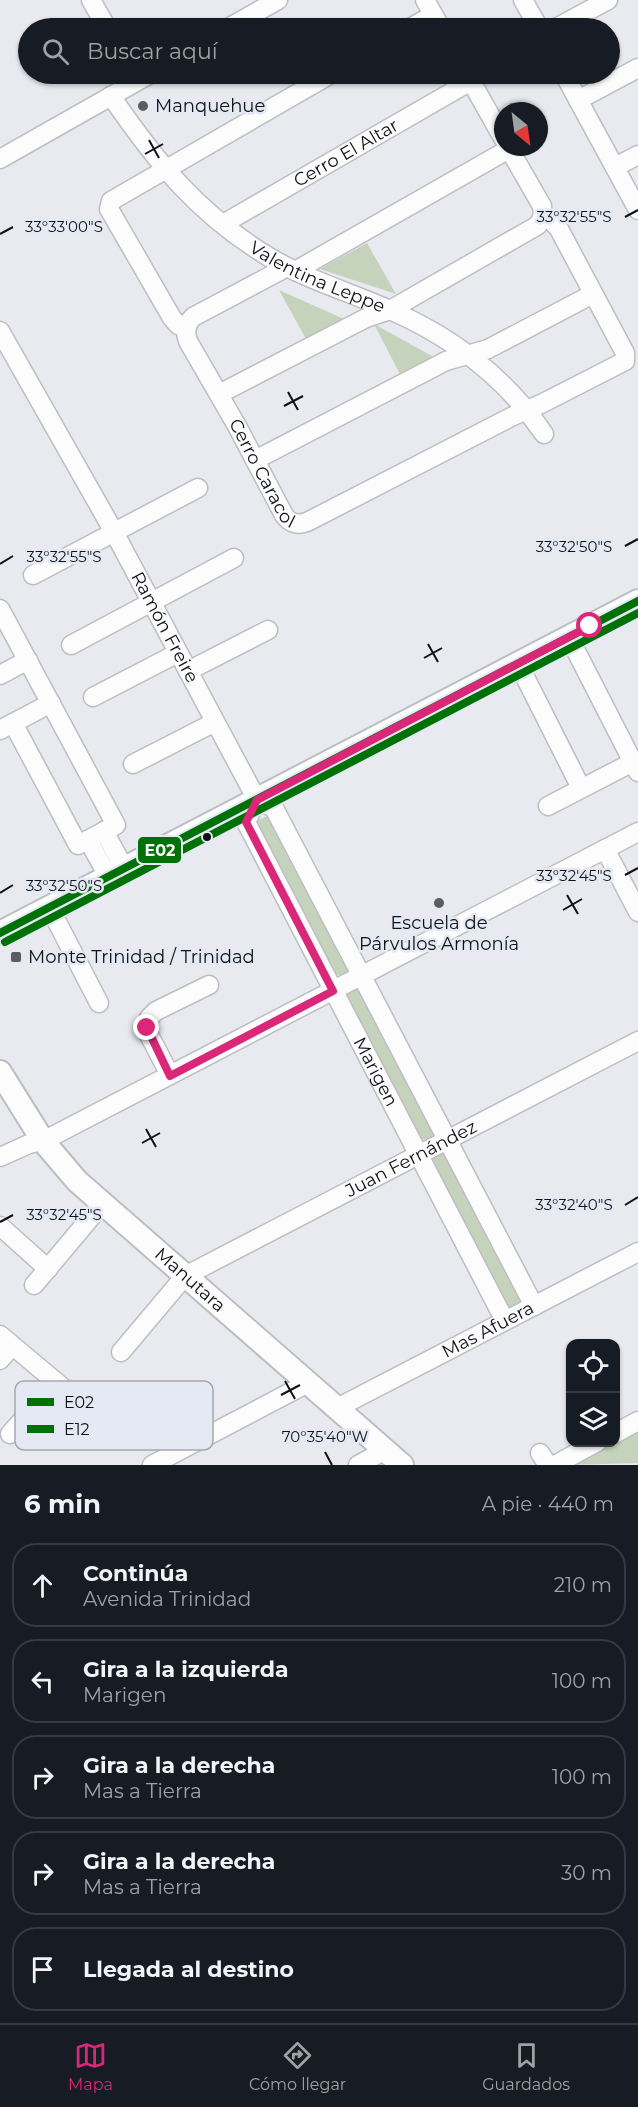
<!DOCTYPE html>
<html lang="es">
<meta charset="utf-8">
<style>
:root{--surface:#171b24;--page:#242831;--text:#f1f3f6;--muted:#9ea1a6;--line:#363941;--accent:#db2777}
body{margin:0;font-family:Montserrat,sans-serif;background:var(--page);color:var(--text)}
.controls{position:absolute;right:18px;bottom:18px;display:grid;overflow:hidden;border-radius:12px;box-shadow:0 2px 4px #0004}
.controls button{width:54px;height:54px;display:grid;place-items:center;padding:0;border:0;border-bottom:2px solid var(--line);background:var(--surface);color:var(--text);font:30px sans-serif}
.compass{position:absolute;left:494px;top:102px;width:54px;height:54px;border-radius:50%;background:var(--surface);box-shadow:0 2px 4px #0004;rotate:151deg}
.stop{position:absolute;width:18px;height:18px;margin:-14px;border:4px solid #db2777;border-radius:50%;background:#fff}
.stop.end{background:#db2777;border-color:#fff;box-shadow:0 2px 6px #0008}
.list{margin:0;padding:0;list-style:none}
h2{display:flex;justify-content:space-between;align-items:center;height:78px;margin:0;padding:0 24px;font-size:26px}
h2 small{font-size:20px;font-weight:400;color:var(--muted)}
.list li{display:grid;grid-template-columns:39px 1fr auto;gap:18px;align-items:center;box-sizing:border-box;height:84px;margin:0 12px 12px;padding:0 12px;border:2px solid var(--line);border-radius:24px}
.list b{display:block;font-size:22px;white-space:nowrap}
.list p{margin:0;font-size:20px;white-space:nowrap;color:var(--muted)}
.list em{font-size:20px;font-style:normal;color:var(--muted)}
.icon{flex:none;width:33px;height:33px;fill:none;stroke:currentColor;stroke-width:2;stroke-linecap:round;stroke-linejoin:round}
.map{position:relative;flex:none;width:638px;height:1465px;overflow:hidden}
.search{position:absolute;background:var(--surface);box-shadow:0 2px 4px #0004;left:18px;right:18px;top:18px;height:66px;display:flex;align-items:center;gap:15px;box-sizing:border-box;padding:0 21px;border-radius:33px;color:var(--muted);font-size:22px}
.sheet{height:558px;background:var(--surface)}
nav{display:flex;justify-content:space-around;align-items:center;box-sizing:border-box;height:84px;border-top:2px solid var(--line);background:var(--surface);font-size:16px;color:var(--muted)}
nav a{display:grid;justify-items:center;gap:3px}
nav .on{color:var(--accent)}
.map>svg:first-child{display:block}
</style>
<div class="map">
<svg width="638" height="1465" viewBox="0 0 638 1465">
<rect width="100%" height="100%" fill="#e8eaf0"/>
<path fill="#c5d3bd" d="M367,243L396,294L320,269Z
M279,290L344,319L306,339Z
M374,324L439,360L402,378Z
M267,816L270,817L349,967V971L343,976L334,974L254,822Z
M357,984L434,1133L433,1136L428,1140L421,1139L345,995V989Z
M444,1150L522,1299L514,1307L507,1306L430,1163V1154Z
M638,1427V1463L567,1465L609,1443L616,1442V1439Z"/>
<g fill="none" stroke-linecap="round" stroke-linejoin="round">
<g stroke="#bdbec2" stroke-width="21">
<g id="minor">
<path d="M91,0L107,28"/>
<path d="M425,0L441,28"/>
<path d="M523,0L539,28"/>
<path d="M228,28L278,0"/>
<path d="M410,28L433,15"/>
<path d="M556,28L608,0"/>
<path d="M467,74L503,138"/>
<path d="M564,74L638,210"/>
<path id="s1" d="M111,96C157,163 198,214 269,257C307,280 350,292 390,310C452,337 506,378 544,434"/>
<path d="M578,100L638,68"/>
<path d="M508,147L542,206L543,216"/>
<path d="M0,159L150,74"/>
<path d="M615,167L638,155"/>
<path id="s2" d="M223,224L471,81"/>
<path id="s3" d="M287,267L193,317C186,324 184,333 189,343L237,426L284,515C290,524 299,526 309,521L511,417L543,403L625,361V353L559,229L552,221L543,216"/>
<path d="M295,271L509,149"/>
<path d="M186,328L178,325L172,318L109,209L111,201L331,74"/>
<path id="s4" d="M0,331L114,532L257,800L274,808L534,1306"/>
<path d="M219,394L366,318L390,310L533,228L538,225L543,216"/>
<path d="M255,460L446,361L488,349L593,294"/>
<path d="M33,575L198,488"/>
<path d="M0,609L116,825L78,845L13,723"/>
<path d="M71,645L234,558"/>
<path d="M576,651L638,772"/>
<path d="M188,671L268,630"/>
<path d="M0,675L28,660"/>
<path d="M525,677L581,788"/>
<path d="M93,697L178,653"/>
<path d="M0,730L51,703"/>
<path d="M133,764L215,722"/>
<path id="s5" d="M257,800L246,822L505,1321"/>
<path d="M548,806L633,762"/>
<path d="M104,831L124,868"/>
<path d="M88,840L108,876"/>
<path d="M605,849L638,912"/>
<path d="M56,920L99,1003"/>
<path d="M170,1075L148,1033L149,1018L156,1011L209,985"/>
<path d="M0,1157L29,1144L43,1141L638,832"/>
<path d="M0,1226L48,1269"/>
<path d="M34,1285L102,1204"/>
<path d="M0,1335L99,1418"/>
<path id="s6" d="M121,1352L185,1276L638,1041"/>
<path d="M0,1360L12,1346"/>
<path id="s7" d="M337,1408L638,1252"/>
<path d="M616,1433L638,1421"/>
<path d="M10,1434L56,1382"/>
<path d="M540,1453L548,1465"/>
<path d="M152,1465L308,1383"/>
<path d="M358,1465L385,1450"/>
<path d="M555,1465L597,1442"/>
</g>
</g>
<g stroke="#bdbec2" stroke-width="26">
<g id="major">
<path d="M0,933L638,601"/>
<path id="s8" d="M0,1072L43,1141L77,1181L402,1465"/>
</g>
</g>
<use href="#minor" stroke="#fcfcfd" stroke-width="18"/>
<use href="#major" stroke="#fcfcfd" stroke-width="22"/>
<g stroke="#e4e9f3" stroke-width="12">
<path id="bus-1" d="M0,933L638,601"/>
</g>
<g stroke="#e4e9f3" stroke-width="12">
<path id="bus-2" d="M5,942L638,613"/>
</g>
<use href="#bus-1" stroke="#007106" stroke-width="8"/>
<use href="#bus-2" stroke="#007106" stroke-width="8"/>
</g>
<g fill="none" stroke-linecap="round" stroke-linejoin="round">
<path stroke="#db2777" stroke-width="8" d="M147,1028L170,1076L333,991L246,822L257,800L590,626"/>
</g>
<path fill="none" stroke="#0f1114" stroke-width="2" d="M149,140L159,158M145,154L163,144M625,217L638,210M0,234L13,227M288,392L298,410M284,406L303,396M625,546L638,539M0,564L13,556M428,644L438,662M424,658L442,648M625,875L638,868M0,893L13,885M567,895L578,914M563,910L582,899M146,1129L156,1147M142,1143L160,1133M625,1205L638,1197M0,1222L13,1215M285,1381L295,1399M281,1395L300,1385M325,1452L332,1465"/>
<g fill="#5b5d61" stroke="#e4e9f3" stroke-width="2">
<circle cx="143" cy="106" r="6"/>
<circle cx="439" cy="903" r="6"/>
<rect x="10" y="951" width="12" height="12" rx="3"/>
</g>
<circle fill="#0f1114" stroke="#e4e9f3" stroke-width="2" cx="207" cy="837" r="5"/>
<g text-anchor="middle" stroke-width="5" stroke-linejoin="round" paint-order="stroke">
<g font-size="18" fill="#0f1114" stroke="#e4e9f3" text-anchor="start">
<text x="155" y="112">Manquehue</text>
<text x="439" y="929" text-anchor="middle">Escuela de<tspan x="439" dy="21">Párvulos Armonía</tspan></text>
<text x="28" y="963">Monte Trinidad / Trinidad</text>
</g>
<g font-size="18" fill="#0f1114" stroke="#e4e9f3">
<text dy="6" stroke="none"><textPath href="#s2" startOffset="142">Cerro El Altar</textPath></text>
<text dy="6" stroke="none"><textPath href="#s1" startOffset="280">Valentina Leppe</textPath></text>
<text dy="6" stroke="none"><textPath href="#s3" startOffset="284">Cerro Caracol</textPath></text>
<text dy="6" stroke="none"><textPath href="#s4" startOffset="339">Ramón Freire</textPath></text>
<text dy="6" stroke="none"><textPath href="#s5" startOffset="306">Marigen</textPath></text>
<text dy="6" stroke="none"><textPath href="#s6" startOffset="354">Juan Fernández</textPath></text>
<text dy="6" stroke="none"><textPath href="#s8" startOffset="284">Manutara</textPath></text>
<text dy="6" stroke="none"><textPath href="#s7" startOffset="170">Mas Afuera</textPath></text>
</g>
</g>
<rect x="15" y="1381" width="198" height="69" rx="9" fill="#e4e9f3" stroke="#a4a8b0" stroke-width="1.5"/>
<rect x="27" y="1398" width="27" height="8" fill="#007106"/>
<rect x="27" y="1425" width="27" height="8" fill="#007106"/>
<g font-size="16" fill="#0f1114">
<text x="64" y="1408">E02</text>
<text x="64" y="1435">E12</text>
</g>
<g font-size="15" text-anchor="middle" fill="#0f1114" stroke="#e4e9f3" stroke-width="5" stroke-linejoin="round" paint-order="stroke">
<text x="574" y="222">33°32'55"S</text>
<text x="64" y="232">33°33'00"S</text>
<text x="574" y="552">33°32'50"S</text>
<text x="64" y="562">33°32'55"S</text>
<text x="574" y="881">33°32'45"S</text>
<text x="64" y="891">33°32'50"S</text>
<text x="574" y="1210">33°32'40"S</text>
<text x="64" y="1220">33°32'45"S</text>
<text x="325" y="1442">70°35'40"W</text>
</g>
<rect stroke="#e4e9f3" stroke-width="2" x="137" y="836" width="45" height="28" rx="6" fill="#007106"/>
<g font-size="16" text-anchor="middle" font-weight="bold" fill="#fff">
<text x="160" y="856">E02</text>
</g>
</svg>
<div class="controls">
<button><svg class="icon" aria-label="locate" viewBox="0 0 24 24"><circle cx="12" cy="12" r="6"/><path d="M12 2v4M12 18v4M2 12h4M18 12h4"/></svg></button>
<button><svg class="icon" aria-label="layers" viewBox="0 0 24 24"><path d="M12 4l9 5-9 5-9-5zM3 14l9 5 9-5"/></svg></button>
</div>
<svg class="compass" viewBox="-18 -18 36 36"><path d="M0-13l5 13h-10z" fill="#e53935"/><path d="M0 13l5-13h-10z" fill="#9ea1a6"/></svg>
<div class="stop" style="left:590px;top:626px"></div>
<div class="stop end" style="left:147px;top:1028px"></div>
<div class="search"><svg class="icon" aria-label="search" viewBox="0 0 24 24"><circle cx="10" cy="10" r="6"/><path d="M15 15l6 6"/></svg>Buscar aquí</div>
</div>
<section class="sheet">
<h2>6 min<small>A pie · 440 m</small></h2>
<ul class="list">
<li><svg class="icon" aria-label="ahead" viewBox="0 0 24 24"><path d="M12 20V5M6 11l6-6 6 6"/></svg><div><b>Continúa</b><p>Avenida Trinidad</p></div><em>210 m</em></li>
<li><svg class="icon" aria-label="left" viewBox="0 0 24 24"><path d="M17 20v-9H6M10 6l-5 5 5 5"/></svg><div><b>Gira a la izquierda</b><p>Marigen</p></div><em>100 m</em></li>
<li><svg class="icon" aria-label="right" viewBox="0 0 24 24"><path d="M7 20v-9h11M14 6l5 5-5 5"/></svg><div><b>Gira a la derecha</b><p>Mas a Tierra</p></div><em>100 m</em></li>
<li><svg class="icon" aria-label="right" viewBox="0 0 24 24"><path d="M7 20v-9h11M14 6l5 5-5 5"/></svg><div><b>Gira a la derecha</b><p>Mas a Tierra</p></div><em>30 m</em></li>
<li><svg class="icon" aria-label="arrive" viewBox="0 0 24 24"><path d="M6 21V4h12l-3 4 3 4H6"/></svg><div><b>Llegada al destino</b></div></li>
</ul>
</section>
<nav>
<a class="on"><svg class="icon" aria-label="map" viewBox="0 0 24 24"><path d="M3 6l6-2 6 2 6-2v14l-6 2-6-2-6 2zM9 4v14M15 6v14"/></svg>Mapa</a>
<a><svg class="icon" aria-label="directions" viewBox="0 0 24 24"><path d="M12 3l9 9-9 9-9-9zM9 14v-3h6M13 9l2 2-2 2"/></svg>Cómo llegar</a>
<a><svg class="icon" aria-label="saved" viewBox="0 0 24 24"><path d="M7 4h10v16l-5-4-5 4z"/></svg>Guardados</a>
</nav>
